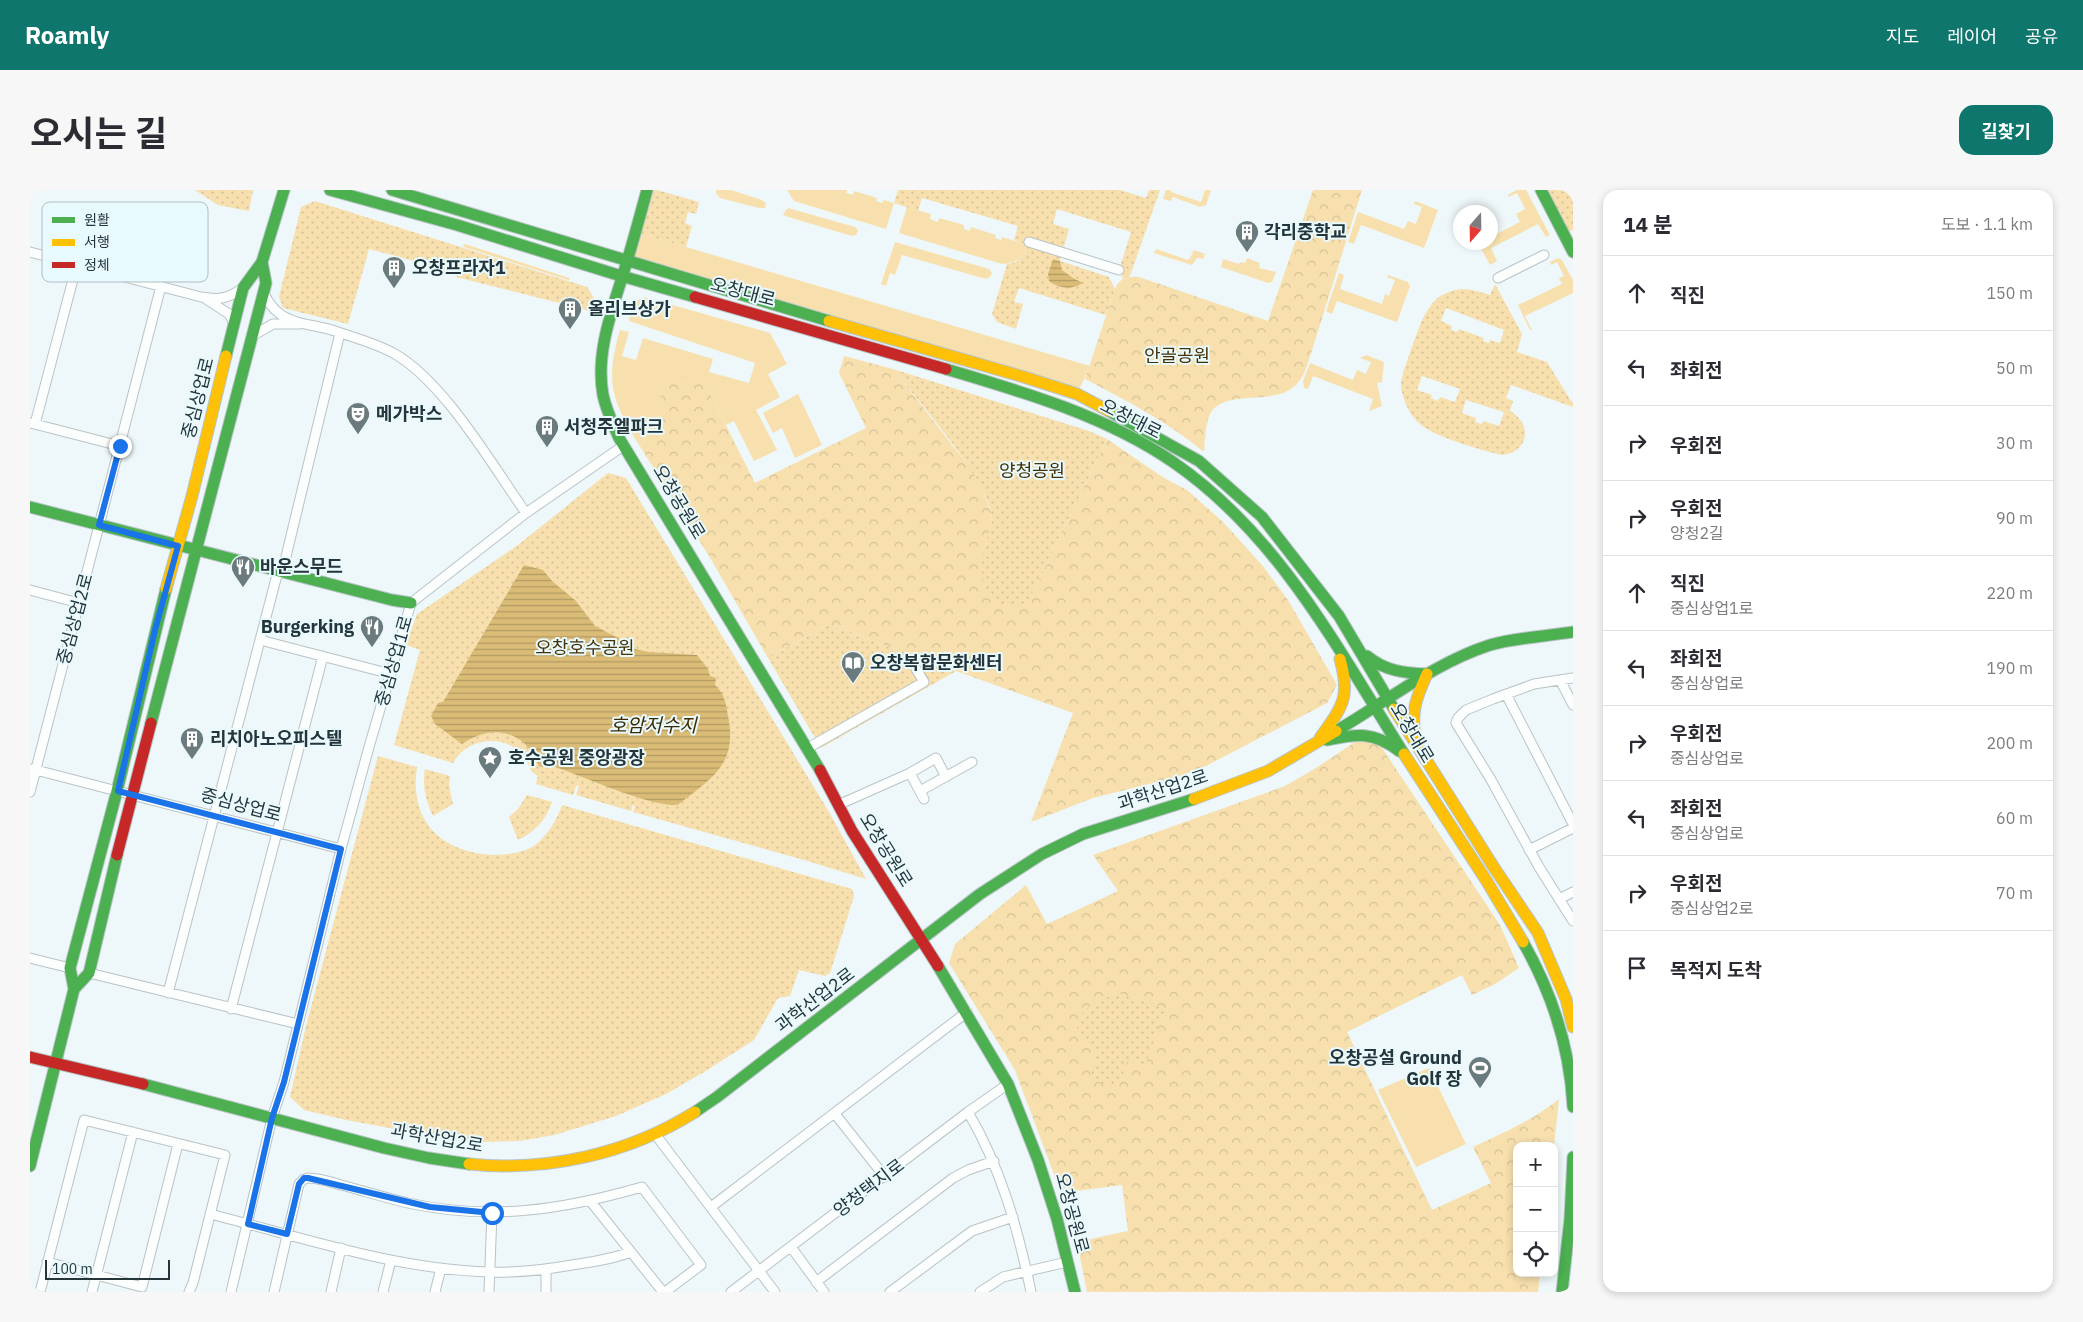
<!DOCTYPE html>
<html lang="ko">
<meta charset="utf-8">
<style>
:root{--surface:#fff;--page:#f7f7f7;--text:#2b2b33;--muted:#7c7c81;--line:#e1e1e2;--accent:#0f766e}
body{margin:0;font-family:"IBM Plex Sans","Noto Sans KR",sans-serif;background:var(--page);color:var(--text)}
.controls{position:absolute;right:15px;bottom:15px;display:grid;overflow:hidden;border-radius:10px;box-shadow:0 2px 8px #0003}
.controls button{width:45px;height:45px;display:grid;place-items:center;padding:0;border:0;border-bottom:1px solid var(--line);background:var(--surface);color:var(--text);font:25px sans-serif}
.compass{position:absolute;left:1423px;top:15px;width:45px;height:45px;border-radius:50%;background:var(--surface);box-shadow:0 2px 8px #0003;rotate:200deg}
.scale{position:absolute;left:15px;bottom:12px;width:125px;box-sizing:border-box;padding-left:5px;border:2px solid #25363a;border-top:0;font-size:14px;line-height:18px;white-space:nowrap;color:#25363a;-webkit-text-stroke:4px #e9fafe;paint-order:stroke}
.stop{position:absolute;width:15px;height:15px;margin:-11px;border:4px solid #1a73e8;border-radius:50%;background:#fff}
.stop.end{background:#1a73e8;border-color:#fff;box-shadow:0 1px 5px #0008}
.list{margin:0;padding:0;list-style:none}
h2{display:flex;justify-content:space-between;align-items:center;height:65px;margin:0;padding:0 20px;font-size:21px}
h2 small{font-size:16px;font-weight:400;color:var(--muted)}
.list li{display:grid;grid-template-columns:32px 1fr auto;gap:15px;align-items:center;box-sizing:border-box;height:75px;padding:0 20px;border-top:1px solid var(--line)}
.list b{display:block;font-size:19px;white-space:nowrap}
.list p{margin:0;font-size:16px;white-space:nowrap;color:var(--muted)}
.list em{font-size:16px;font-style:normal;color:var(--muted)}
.icon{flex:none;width:28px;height:28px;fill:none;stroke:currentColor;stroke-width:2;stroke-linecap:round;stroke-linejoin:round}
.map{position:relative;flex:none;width:1543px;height:1102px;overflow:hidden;border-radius:15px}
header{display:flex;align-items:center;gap:30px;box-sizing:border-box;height:70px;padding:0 25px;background:var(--accent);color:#fff}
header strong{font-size:24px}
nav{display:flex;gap:28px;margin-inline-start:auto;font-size:18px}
.intro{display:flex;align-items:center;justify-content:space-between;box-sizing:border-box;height:120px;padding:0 30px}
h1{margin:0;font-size:35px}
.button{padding:12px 22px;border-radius:15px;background:var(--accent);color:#fff;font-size:18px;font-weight:700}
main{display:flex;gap:30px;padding:0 30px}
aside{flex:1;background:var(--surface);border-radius:15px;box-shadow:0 2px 8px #0003}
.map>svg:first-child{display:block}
</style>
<header>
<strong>Roamly</strong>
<nav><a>지도</a><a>레이어</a><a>공유</a></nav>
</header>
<div class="intro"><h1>오시는 길</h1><a class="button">길찾기</a></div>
<main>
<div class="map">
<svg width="1543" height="1102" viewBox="0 0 1543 1102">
<defs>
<pattern id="forest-crowns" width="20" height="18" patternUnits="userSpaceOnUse" patternTransform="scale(1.25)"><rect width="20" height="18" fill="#f7e0ae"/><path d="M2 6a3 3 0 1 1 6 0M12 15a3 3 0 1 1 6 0" fill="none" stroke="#d4c196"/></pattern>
<pattern id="park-dots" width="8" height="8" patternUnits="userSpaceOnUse" patternTransform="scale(1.25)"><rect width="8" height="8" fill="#f7e0ae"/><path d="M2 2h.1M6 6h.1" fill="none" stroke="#d4c196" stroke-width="1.8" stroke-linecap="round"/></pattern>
<pattern id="water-rules" width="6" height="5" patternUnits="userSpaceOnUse" patternTransform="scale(1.25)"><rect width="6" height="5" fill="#dbbc77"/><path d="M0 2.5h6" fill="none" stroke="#b19a63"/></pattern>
</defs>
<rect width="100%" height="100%" fill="#eef7f9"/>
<path fill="#f7e0ae" d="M686,0H701L732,10L736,13L735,18H729L690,8L686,3Z
M757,0H817L816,3L823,5L824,1L847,8L846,11L852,13L854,10L864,13L856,39L764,11Z
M1136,0H1141V2L1171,12L1175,0H1181L1176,15L1170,17L1143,7L1141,11L1133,9Z
M1487,0H1496L1520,45L1516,47L1508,34L1461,58L1467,71L1460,75L1448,53L1460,52L1461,47L1490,32L1486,24L1495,19L1487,3L1478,7L1479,4Z
M1385,11L1408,20L1394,58L1331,35L1324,54L1318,52L1328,22L1374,39L1378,31L1386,34L1392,17L1384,14Z
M877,17L901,24L900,29L908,32L909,28L934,35V39L940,41L941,37L966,45L965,48L971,50L972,47L998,55C994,68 986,73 972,74L869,43Z
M758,18L825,37L828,40L826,45L822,46L755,26L753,24Z
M605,42L1060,176L1047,204L597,72Z
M865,52L959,79L962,83L960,87L956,89L872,65L865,85L860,83L856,96L851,94Z
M435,54L539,88L540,90H538L434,57L433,55Z
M1126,59L1158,70L1160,68L1164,60L1175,64L1173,69L1167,68L1162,75L1124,63Z
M1217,68L1230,73L1229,78L1246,82L1242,92L1238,93L1191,77L1193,69L1209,74L1210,72L1215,73Z
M1528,68L1532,70L1543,90V103L1495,126L1502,140H1500L1488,115L1532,94L1529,88L1534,86L1527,72L1521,75L1520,72Z
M1309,83L1314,85L1310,99L1352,114L1355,104L1359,106L1365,90L1357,87L1358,85L1378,92L1380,96L1367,132L1307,111L1302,124L1296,121Z
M615,107L740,143L757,174L738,184L750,207L726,220L747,260L724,271L704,231L696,235L676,196L640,183L611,258C583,213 574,193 590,140L599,142L592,166L606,170L613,148L683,169L679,182L719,193L725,173L599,131L601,113Z
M1336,165L1354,172L1352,192L1347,193L1352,216L1339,221L1343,209L1283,186L1278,199L1274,198L1273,191L1280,173L1323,190L1327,180L1336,184L1341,172L1330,168Z
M768,204L792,255L765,268L752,238L743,243L733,223Z
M1399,878L1436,954L1386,977L1348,900Z"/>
<path fill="url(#forest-crowns)" d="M1283,0H1332L1278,173C1276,178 1274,185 1270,190C1250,220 1195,196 1180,224C1175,235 1175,251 1174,262C1138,232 1097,211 1055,189L1085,99C1090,88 1097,86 1109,87L1238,131Z
M814,166L863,179L941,279L952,298L961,322V337L953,365L952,380L1000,408L1077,249L1134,288L1157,300L1193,332L1232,375L1258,410L1307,495L1297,513L1174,577L1147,587L1063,608L1001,632L1043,523L798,435L738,468L679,366L611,258L640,182L676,196L725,293L836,238L809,183Z
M1328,550L1348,552L1470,735L1489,778L1465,794L1442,805L1432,785L1317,842L1402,1020L1461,993L1443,957C1473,943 1503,930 1529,909L1524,956H1487V1083H1510L1508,1102H1057L1047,1052L1098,1041L1092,995L1031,1003L985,880L919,773L925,754L996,695L1017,734L1088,701L1063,665L1255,596L1286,578Z"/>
<path fill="url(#park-dots)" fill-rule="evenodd" d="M165,0H223L219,21L188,15Z
M617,0H627L669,12L666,24L658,22L655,33L662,36L656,57L605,42Z
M868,0H1090L1116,8L1119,0H1130L1100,86L1093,89L1089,80L1101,42L1027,19L1023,34L1039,39L1030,71L1079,87L1085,99L1076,125L989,98L984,112L993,114L986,139L967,132L962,124L977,74C988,73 995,65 998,55L984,50L988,36L892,8L888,21L864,13Z
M1511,0H1543V40L1534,44Z
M285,11L557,97L568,114L567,124L549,118L426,87L407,77L339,59L318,134L253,118L249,107L271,17Z
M1465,94L1492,144L1487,162L1517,172L1543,214V217L1481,195L1476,208L1483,211L1480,221C1503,234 1499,262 1472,265C1451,260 1405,247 1390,234C1379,225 1371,207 1371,193C1371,185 1389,137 1393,128C1397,121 1403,111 1409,107C1428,95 1441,99 1460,105ZM1416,118L1474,140L1470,153L1460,150L1459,153L1453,151L1454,148L1429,139L1427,142L1421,140L1422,136L1411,131ZM1392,186L1430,199L1425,212L1410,207L1408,211L1401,208L1402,205L1387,200ZM1436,210L1474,222L1469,236L1454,231L1452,234L1445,232L1446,228L1432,223Z
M863,179L1059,241L1077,249L1000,408L992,416C977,417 963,416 955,401C954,399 954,394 953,390C952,382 951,373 953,364C956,350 963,337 961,323C957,288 887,210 863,179Z
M578,283L596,288L799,622L836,689L774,670L603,622L605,616L603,615L601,621L546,605L549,596H546L543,605L506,594L508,586C498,581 499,572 493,565C474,543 436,548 423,573L364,555L390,460L376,455L387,424L488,355Z
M798,435L926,481L791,558L738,468Z
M348,566L387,577C379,631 410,662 463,665C476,665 493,663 504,656C517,646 527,630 532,615L822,699L824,706L800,783L795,786L769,780L760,806L748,808L724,850L674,882L636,904L586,926L524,945L490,951L453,952L420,949L316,930L274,920L260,907L276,836Z
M395,579L420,586L419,596L423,614L403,626C396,611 392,596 395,579Z
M497,605L522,612C516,630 505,642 488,650L479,627L488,619Z
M1086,802L1127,815L1134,822L1115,876L1098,870L1090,892L1078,896C1055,887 1061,881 1068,861C1029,843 1051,813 1084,805Z"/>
<path fill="url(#water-rules)" d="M1023,69L1030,71L1032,80L1043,88L1053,93C1041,100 1030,99 1019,91L1018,84Z
M494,375L513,380L522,391L546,411L565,436L596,452L600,458L619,462L667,465L678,479L680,486L686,488L685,495C695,504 696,514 698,526C708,574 682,588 649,614C630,621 547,584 523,576L510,577C506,573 507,567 503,563C484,537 457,537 432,554L405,534L401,526L408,513L413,512Z"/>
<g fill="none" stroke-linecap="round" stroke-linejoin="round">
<g stroke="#b8c4c7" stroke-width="11">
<path id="street" d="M999,52L1089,80
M0,62L171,107C190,110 197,109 213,98
M1468,88L1514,65
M234,103C237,110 243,119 250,124C265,135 288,135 305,141C325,148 346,153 365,164C415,193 462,275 496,323
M176,109L199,124L204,133
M222,146L243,134H270
M1,233L90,256
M5,234L47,74
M252,383L310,143
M0,400L49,413
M230,450L361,484
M1543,488L1504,494L1463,509L1436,520L1428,528L1426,533L1460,588L1509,677L1543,731
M1530,490L1543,515
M1476,504L1543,634
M776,559L894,492L886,479
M2,579L311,659
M880,583L906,568L916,587
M890,601L942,572
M0,602L131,96
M808,615L880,583L894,609
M1499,660L1543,638
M1529,709L1543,702
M0,768L40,778
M59,783L268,834
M138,803L248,381
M201,819L293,466
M938,922C971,978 988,1039 1001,1102
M805,924L855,987
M625,944L745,1102
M561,1012L633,1102
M681,1017L937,822
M180,1024C271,1047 364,1079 459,1082C487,1083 514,1080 542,1075C562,1072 582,1069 601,1062
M761,1057L794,1102
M17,1072L112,1097L148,954
M786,1092L923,988L938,980L964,971
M10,1102L54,930L195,965L163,1093L159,1102
M62,1102L103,942
M201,1102L242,928L254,892L311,659L339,557L381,413L496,323L593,256
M244,1102L269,994L274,989L278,988C289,988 301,992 311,995C334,1001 356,1008 378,1013C460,1031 532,1020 612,997L671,1075L635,1102
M301,1102L311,1058
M353,1102L361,1070
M405,1102L411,1078
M459,1102L462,1023
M516,1102V1079
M701,1102L938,922L978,894
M860,1102L942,1041L983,1027
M950,1102L973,1087L1037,1072"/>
</g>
<g stroke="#b8c4c7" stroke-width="13">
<path id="fast" d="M300,0L427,35L588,85L665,107
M362,0L799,131
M617,0C610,26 603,52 595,78C583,118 565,162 573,205C576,220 583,234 589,248L790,580
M1511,0L1543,62
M232,72L254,0
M916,179C994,202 1076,226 1143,272C1249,345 1307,458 1374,564
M1079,221L1169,271L1232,327L1309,426L1364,519
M0,317L362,410L381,413
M1337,466C1355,481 1374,483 1397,484
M121,533L236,93L232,72L213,98L196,166
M1306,541C1356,512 1404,473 1460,455C1482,448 1519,446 1543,442
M1297,550C1327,544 1344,541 1369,561
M1493,752C1522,803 1540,858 1543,917
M908,776L978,894L1008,970L1027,1029L1045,1102
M44,799L59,783L87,665
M113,894L354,958L399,968L439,974
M665,922L687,907L950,704L1012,664L1053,644L1164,609
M0,976L44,799L40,778L87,601L136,399
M1532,1102L1540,1029L1543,967"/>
</g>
<g stroke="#b8c4c7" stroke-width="13">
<path id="slow" d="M799,131L994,187L1047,204L1079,221
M136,399L162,306L196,166
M1364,519L1463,676L1508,743L1536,809L1543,837
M1290,548C1312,517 1321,508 1310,469
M1385,548C1381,521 1386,508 1397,484
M1374,564L1456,690L1493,752
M1164,609L1238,581L1306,541
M439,974C517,982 598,964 665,922"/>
</g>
<g stroke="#b8c4c7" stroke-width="13">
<path id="jam" d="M665,107L916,179
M790,580L822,641L908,776
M87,665L121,533
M0,867L113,894"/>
</g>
<use href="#street" stroke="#fcfefe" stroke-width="9"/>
<use href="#fast" stroke="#4caf50" stroke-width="11"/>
<use href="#slow" stroke="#ffc107" stroke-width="11"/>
<use href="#jam" stroke="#c62828" stroke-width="11"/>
</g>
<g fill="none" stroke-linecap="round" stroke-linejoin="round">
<path stroke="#1a73e8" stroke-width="6" d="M90,256L69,335L148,356L125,440L88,601L311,659L254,892L242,928L218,1034L257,1044L269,994L274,988H278L400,1017L462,1023"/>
</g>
<defs>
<g id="building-pin" transform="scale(1.25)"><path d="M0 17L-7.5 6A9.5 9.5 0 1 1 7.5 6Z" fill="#6b7a7d" stroke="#e9fafe"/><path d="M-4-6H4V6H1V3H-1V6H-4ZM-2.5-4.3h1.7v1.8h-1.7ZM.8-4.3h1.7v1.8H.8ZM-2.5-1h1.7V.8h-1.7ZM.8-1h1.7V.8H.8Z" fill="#fff"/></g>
<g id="theatre-pin" transform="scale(1.25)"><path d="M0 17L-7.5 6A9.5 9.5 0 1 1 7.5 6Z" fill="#6b7a7d" stroke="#e9fafe"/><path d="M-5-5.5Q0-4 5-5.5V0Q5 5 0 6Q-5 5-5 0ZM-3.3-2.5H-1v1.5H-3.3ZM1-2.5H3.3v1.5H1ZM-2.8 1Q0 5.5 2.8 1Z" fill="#fff"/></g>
<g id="restaurant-pin" transform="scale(1.25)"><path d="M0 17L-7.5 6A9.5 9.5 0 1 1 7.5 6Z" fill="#6b7a7d" stroke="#e9fafe"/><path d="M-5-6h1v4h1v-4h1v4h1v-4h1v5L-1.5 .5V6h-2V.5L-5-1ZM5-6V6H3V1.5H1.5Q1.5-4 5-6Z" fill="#fff"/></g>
<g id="library-pin" transform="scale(1.25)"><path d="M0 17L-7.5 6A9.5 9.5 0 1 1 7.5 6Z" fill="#6b7a7d" stroke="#e9fafe"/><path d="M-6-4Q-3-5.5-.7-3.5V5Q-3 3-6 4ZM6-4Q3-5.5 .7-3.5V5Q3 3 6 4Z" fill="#fff"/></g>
<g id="sight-pin" transform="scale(1.25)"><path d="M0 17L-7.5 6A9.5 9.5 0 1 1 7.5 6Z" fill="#6b7a7d" stroke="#e9fafe"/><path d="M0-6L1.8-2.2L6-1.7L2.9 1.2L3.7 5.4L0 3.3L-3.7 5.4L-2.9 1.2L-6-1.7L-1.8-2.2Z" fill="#fff"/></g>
<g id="stadium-pin" transform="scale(1.25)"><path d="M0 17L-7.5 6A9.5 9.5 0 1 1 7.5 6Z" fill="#6b7a7d" stroke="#e9fafe"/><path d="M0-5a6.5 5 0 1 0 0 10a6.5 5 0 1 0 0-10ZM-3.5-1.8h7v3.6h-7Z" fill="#fff"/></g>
</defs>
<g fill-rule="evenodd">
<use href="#building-pin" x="1217" y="42"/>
<use href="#building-pin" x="364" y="78"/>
<use href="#building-pin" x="540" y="119"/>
<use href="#theatre-pin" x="328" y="224"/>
<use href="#building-pin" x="517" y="237"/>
<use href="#restaurant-pin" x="213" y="377"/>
<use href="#restaurant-pin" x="342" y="437"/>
<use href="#library-pin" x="823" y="473"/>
<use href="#building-pin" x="162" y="549"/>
<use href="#sight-pin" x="460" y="568"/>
<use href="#stadium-pin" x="1450" y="878"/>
</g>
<g text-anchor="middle" stroke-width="4" stroke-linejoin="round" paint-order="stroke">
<g font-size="18" font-weight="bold" fill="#25363a" stroke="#e9fafe" text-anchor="start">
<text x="1234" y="48">각리중학교</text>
<text x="382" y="84">오창프라자1</text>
<text x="558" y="125">올리브상가</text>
<text x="346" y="230">메가박스</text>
<text x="534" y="243">서청주엘파크</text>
<text x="230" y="383">바운스무드</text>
<text x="324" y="443" text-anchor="end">Burgerking</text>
<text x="840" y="479">오창복합문화센터</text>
<text x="180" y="555">리치아노오피스텔</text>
<text x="478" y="574">호수공원 중앙광장</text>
<text x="1432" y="874" text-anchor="end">오창공설 Ground<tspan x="1432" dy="21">Golf 장</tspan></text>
</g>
<g font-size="18" fill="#25363a" stroke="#e9fafe">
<text transform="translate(713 102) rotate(15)" y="6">오창대로</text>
<text transform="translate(168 208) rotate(-76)" y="6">중심상업로</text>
<text transform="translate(1101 229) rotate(27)" y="6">오창대로</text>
<text transform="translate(649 312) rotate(59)" y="6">오창공원로</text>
<text transform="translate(45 429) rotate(-75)" y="6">중심상업2로</text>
<text transform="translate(364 471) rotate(-74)" y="6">중심상업1로</text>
<text transform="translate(1382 543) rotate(59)" y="6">오창대로</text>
<text transform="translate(1133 600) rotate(-18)" y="6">과학산업2로</text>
<text transform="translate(211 615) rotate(15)" y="6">중심상업로</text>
<text transform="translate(856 660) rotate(58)" y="6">오창공원로</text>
<text transform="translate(785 810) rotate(-37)" y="6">과학산업2로</text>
<text transform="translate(407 948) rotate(10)" y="6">과학산업2로</text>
<text transform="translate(839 998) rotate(-37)" y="6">양청택지로</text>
<text transform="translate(1042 1023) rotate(75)" y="6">오창공원로</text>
</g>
<g font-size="18" fill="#463207" stroke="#e9fafe">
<text x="1147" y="172">안골공원</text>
<text x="1002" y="287">양청공원</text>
<text x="555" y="464">오창호수공원</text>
</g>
<g font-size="19" font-style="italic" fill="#3d2a00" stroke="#e9fafe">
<text x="623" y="542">호암저수지</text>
</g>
</g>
<rect x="12" y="12" width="166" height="80" rx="8" fill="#e9fafe" stroke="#aebfc3" stroke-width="1"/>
<rect x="22" y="27" width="23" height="6" fill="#4caf50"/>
<rect x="22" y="49" width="23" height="7" fill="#ffc107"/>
<rect x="22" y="72" width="23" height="6" fill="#c62828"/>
<g font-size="14" fill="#25363a">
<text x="54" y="35">원활</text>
<text x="54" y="57">서행</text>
<text x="54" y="80">정체</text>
</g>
</svg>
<div class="controls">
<button>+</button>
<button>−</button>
<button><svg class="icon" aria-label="locate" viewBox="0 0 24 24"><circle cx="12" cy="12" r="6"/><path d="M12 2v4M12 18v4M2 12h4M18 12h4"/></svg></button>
</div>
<svg class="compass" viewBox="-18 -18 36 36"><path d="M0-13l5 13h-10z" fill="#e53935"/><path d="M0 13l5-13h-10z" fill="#7c7c81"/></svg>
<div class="scale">100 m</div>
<div class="stop" style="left:462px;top:1023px"></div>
<div class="stop end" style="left:90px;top:256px"></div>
</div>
<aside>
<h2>14 분<small>도보 · 1.1 km</small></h2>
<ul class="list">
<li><svg class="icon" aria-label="ahead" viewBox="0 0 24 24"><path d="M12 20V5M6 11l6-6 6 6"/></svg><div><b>직진</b></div><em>150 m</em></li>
<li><svg class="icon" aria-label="left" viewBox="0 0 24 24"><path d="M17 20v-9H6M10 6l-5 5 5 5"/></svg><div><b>좌회전</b></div><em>50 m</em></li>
<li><svg class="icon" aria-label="right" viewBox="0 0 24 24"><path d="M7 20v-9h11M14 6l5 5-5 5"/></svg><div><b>우회전</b></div><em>30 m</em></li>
<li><svg class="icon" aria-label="right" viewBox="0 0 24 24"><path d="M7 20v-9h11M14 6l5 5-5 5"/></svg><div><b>우회전</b><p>양청2길</p></div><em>90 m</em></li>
<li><svg class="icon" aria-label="ahead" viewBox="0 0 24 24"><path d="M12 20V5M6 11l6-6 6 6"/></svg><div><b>직진</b><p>중심상업1로</p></div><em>220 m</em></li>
<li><svg class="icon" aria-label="left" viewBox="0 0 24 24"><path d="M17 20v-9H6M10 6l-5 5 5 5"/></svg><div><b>좌회전</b><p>중심상업로</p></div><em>190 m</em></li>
<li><svg class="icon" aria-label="right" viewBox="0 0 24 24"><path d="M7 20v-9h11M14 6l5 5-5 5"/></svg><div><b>우회전</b><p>중심상업로</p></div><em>200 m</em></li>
<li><svg class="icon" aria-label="left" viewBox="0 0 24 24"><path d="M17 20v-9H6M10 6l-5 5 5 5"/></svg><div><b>좌회전</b><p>중심상업로</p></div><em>60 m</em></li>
<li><svg class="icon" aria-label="right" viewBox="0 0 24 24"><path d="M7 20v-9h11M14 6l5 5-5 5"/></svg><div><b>우회전</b><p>중심상업2로</p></div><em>70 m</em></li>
<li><svg class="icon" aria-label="arrive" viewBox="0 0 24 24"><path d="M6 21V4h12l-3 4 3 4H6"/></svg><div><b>목적지 도착</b></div></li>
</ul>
</aside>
</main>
